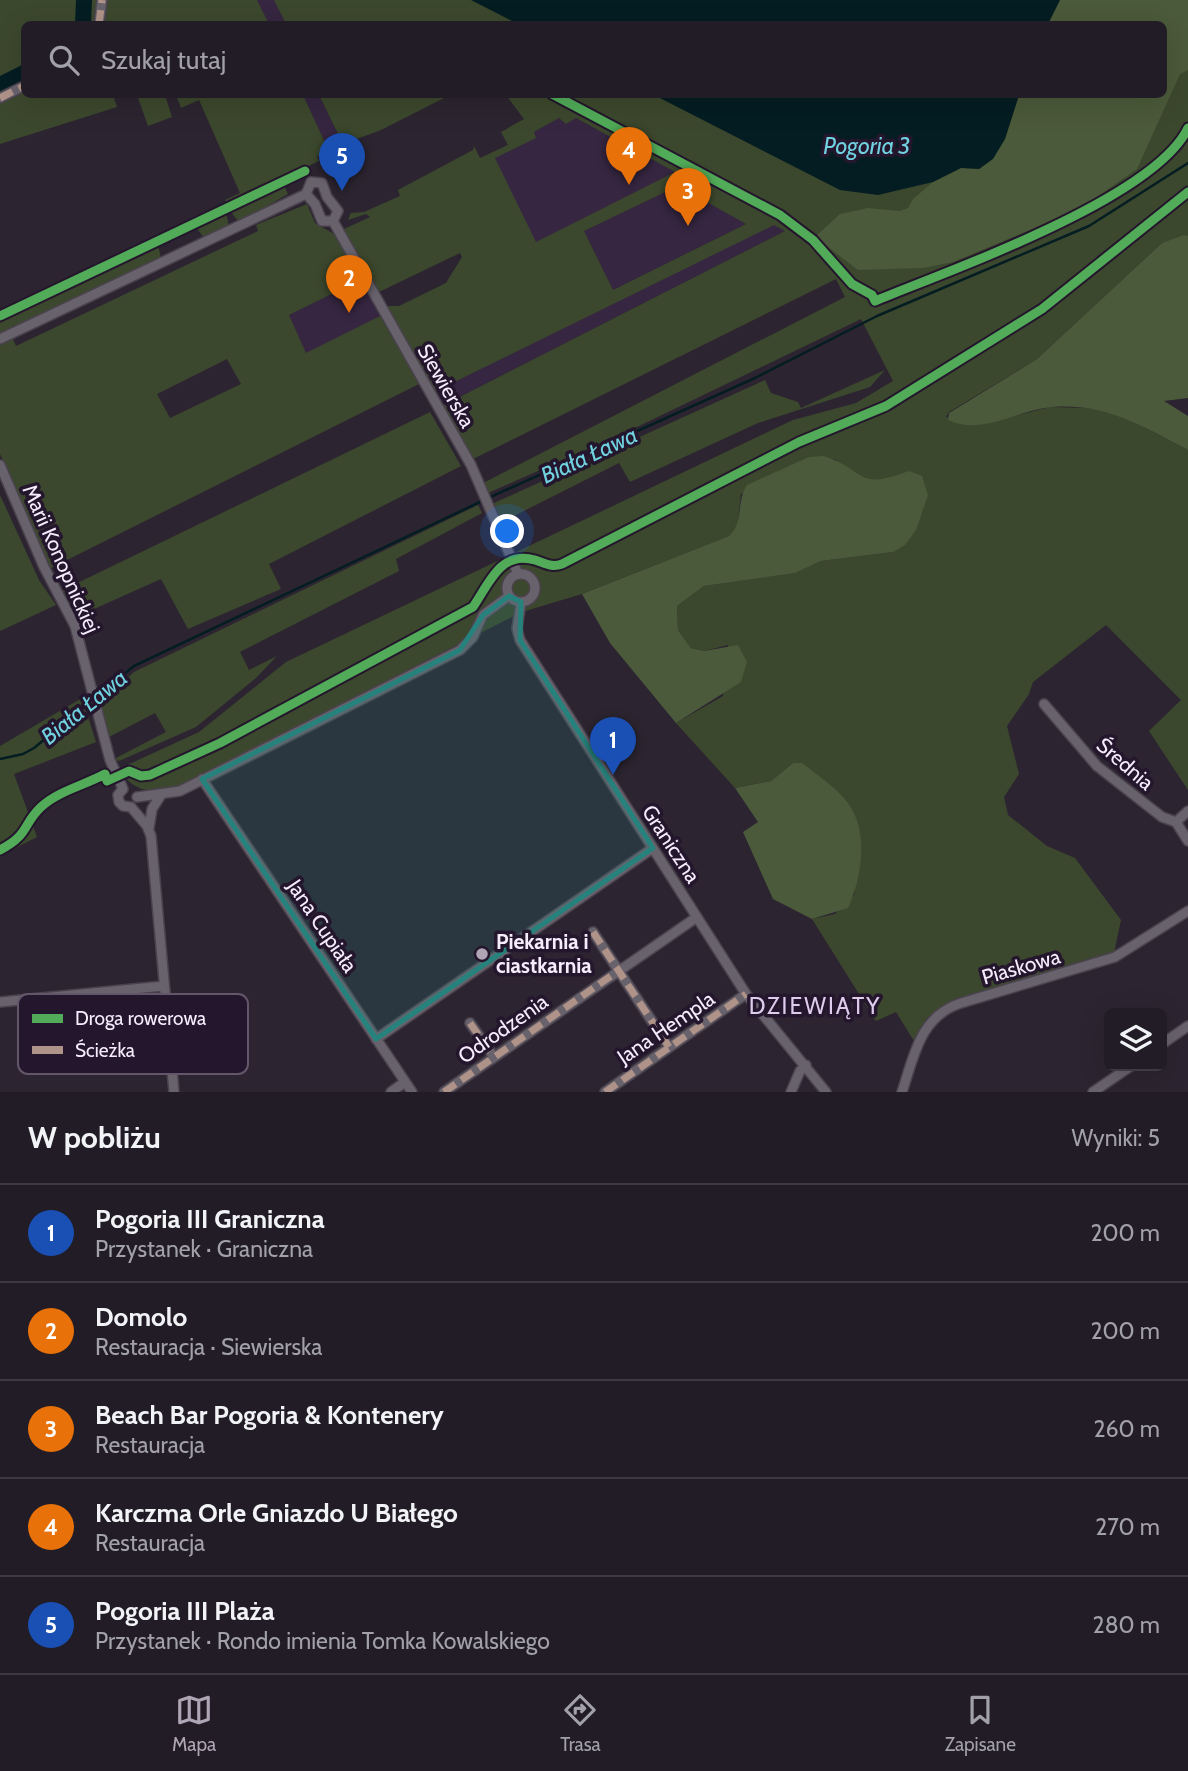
<!DOCTYPE html>
<html lang="pl">
<meta charset="utf-8">
<style>
:root{--surface:#211c25;--page:#29252d;--text:#f1f3f6;--muted:#a2a1a7;--line:#3e3a42;--accent:#afa6b5}
body{margin:0;font-family:Cabin,sans-serif;background:var(--page);color:var(--text)}
.controls{position:absolute;right:21px;bottom:21px;display:grid;overflow:hidden;border-radius:10px;box-shadow:0 7px 28px #0002}
.controls button{width:63px;height:63px;display:grid;place-items:center;padding:0;border:0;border-bottom:2px solid var(--line);background:var(--surface);color:var(--text);font:35px sans-serif}
.you{position:absolute;left:508px;top:532px;width:24px;height:24px;margin:-18px;border:5px solid #fff;border-radius:50%;background:#1a73e8;box-shadow:0 0 0 10px #1a73e833}
.badge{display:grid;place-items:center;width:46px;height:46px;border-radius:50%;background:var(--accent);color:#fff;font-size:23px;font-weight:700}
.pin{position:absolute;translate:-50% -58px;filter:drop-shadow(0 2px 4px #0008)}
.pin::after{content:'';position:absolute;top:37px;width:24px;height:21px;background:inherit;clip-path:polygon(0 0,100% 0,50% 100%)}
.list{margin:0;padding:0;list-style:none}
h2{display:flex;justify-content:space-between;align-items:center;height:91px;margin:0;padding:0 28px;font-size:30px}
h2 small{font-size:23px;font-weight:400;color:var(--muted)}
.list li{display:grid;grid-template-columns:46px 1fr auto;gap:21px;align-items:center;box-sizing:border-box;height:98px;padding:0 28px;border-top:2px solid var(--line)}
.list b{display:block;font-size:26px;white-space:nowrap}
.list p{margin:0;font-size:23px;white-space:nowrap;color:var(--muted)}
.list em{font-size:23px;font-style:normal;color:var(--muted)}
.icon{flex:none;width:38px;height:38px;fill:none;stroke:currentColor;stroke-width:2;stroke-linecap:round;stroke-linejoin:round}
.map{position:relative;flex:none;width:1188px;height:1092px;overflow:hidden}
.search{position:absolute;background:var(--surface);box-shadow:0 7px 28px #0002;left:21px;right:21px;top:21px;height:77px;display:flex;align-items:center;gap:18px;box-sizing:border-box;padding:0 24px;border-radius:10px;color:var(--muted);font-size:26px}
.sheet{height:581px;background:var(--surface)}
nav{display:flex;justify-content:space-around;align-items:center;box-sizing:border-box;height:98px;border-top:2px solid var(--line);background:var(--surface);font-size:19px;color:var(--muted)}
nav a{display:grid;justify-items:center;gap:4px}
nav .on{color:var(--accent)}
.map>svg:first-child{display:block}
</style>
<div class="map">
<svg width="1188" height="1092" viewBox="0 0 1188 1092">
<rect width="100%" height="100%" fill="#2c2531"/>
<path fill="#362641" d="M257,0H274L286,24H269Z
M303,95H319L343,144L329,151Z
M559,118H576L676,172L535,243L494,158L536,138L534,132Z
M678,186L746,224L613,290L584,231Z
M774,224L785,231L445,404L438,390Z
M360,280L380,316L306,354L289,315Z"/>
<path fill="#3c482d" fill-rule="evenodd" d="M0,0H98L95,24H24V83L0,94Z
M106,0H257L269,24H103Z
M274,0H1188V236L1162,243L1037,359L949,412L946,417L978,425L1050,407L1088,408L1115,412L1188,450V790L1149,731L1181,700L1106,625L1033,682L1029,694L1007,726L1019,774L1004,797L1008,815L1047,846L1075,858L1121,920L1114,953L947,1003L926,1019L914,1041L896,1012L876,1021L812,919L835,914L854,895L861,850L859,829L793,763L771,781L735,788L676,723L723,696L728,645L704,651L691,648L678,630L677,606L704,586L794,573L821,561L893,552L909,472C872,485 864,483 834,459L741,494L737,529L729,536L582,594L522,612L178,787C156,794 133,793 121,771L123,767L199,732L286,662L793,420L856,403L893,381L861,319L639,426L488,493L483,483L845,297L836,279L471,460L442,406L785,231L774,225L434,392L386,306H399L446,283L462,257L460,253L379,292L344,236V229L370,217L366,214L348,220L351,213L364,212L400,196L398,190L473,150L474,146L480,158L508,145L501,132L524,119L506,95L1164,94V24H286ZM559,118L566,124L576,118L675,172L536,242L495,158L536,138L534,132ZM678,186L746,224L613,290L584,231Z
M24,90V94L113,95L117,107L0,144V103Z
M137,95H165L172,117L148,126Z
M176,95H303L329,151L317,157L319,161L228,204L225,200L240,193L199,100L181,108Z
M319,95H450L381,130L343,144Z
M284,186L288,194L239,222L230,211Z
M307,204L315,223L334,234L360,280L289,315L306,353L380,316L419,384L49,569L0,454V343L12,337L16,346L258,231L256,225ZM227,359L241,384L170,418L157,394Z
M226,213L229,226L204,238L196,227Z
M158,245L161,258L0,335V320L13,314L14,316L79,283L81,285L87,279L143,255L142,253Z
M885,370L870,387L758,423L630,482L619,463L502,522L494,503L765,380L771,393L798,402L801,408Z
M430,412L461,466L269,564L281,589L188,629L161,579L76,617L61,591Z
M0,495L39,580L56,605L0,631Z
M478,505L482,513L396,559L399,571L240,652L249,670L277,656L256,678L196,727L119,761L114,759L166,732L155,713L109,737L100,703L134,672Z
M82,698L96,742L14,774L37,837L0,856V746Z"/>
<path fill="#4b5a3a" d="M1060,0H1188V70L1180,74L1137,169L1078,210L953,262L923,268L858,270L815,237L840,214L868,208L900,211L908,208L913,199L933,182L961,168L979,169L992,159L1005,139L1019,95L1164,94V24H1048Z
M1184,235L1188,236V398L1164,401L1188,416V450C1141,426 1107,403 1052,407C1017,410 982,436 948,420L949,413L1037,359L1162,243Z
M824,456C868,471 855,491 909,471L922,476L928,495L916,530L905,545L893,552L821,561L795,573L704,586L677,606L678,630L691,648L704,651L738,645L747,662L741,682L676,723L610,643L582,594L729,536C744,523 736,501 747,485L809,457Z
M793,763H802C817,775 836,787 848,803C869,831 862,878 848,908L812,919L773,899L743,832L758,822L735,788L771,781Z"/>
<path fill="#041d22" d="M471,0H1060L1048,24H518Z
M654,95H1019L1005,139L993,159L979,169L961,168L933,182L878,195L840,190Z"/>
<g fill="none" stroke-linecap="round" stroke-linejoin="round">
<path stroke="#041d22" stroke-width="2.5" d="M488,498L755,378L877,316L1089,226L1188,163
M96,697L134,666L482,501
M0,759L23,754L34,748L91,701"/>
<path stroke="#041d22" stroke-width="16" d="M83,24L84,0
M0,85L24,73"/>
<g stroke="#4a434e" stroke-width="12">
<path id="street" d="M99,24L102,0
M0,98L24,86
M306,194L311,182L322,183L327,197L338,211L333,221
M306,194L315,204L322,221H333
M333,221L471,465L518,574
M0,339L306,194
M0,465L44,567L75,626L110,760L123,789
M507 588a14 14 0 1 1 28 0a14 14 0 1 1-28 0Z
M521,602L517,629L520,640L746,994L826,1092
M1044,704L1097,766L1162,817L1176,822L1188,841
M202,779L412,1092
M123,789L118,795L119,802L123,806L131,807
M137,797L180,791L460,650L473,637L483,615L509,596
M131,807L147,826L151,836L174,1092
M1176,822L1188,811
M149,828L152,809L161,795
M593,932L669,1047
M0,1002L164,986
M470,1023L494,1057
M376,1039L653,848
M1162,1044L1188,1026
M391,1092L405,1082
M444,1092L697,917
M605,1092L746,994
M791,1092L800,1071L806,1065
M902,1092C914,1056 920,1016 961,1003L1115,957L1188,911
M1093,1092L1131,1066"/>
</g>
<use href="#street" stroke="#68626c" stroke-width="9"/>
<path stroke="#af9288" stroke-width="7" stroke-dasharray="14 7" stroke-linecap="butt" d="M99,24L102,0
M0,98L24,86
M593,932L669,1047
M470,1023L494,1057
M444,1092L618,971
M605,1092L746,994"/>
<g stroke="#24162d" stroke-width="13">
<path id="cycleway" d="M552,94L780,215L813,240L852,284L872,295L875,301C950,270 1154,199 1188,128
M0,316L305,171
M0,850C30,834 22,825 41,807C58,791 85,785 105,774L107,781L129,771L141,776L150,775L220,743L473,607C489,584 500,550 535,560C545,563 551,568 562,564L799,442L886,406L1042,309L1188,192"/>
</g>
<use href="#cycleway" stroke="#51ab58" stroke-width="9"/>
</g>
<path fill="#26827c" fill-opacity="0.2" stroke="#26827c" stroke-width="5" stroke-linejoin="round" d="M509,596L521,602L520,640L653,848L376,1039L202,779L460,650L483,615Z"/>
<circle fill="#afa6b5" stroke="#24162d" stroke-width="2.5" cx="482" cy="954" r="7"/>
<g text-anchor="middle" stroke-width="7" stroke-linejoin="round" paint-order="stroke">
<g font-size="21" fill="#f5ecfc" stroke="#24162d">
<text transform="translate(446 386) rotate(60)" y="7">Siewierska</text>
<text transform="translate(61 559) rotate(66)" y="7">Marii Konopnickiej</text>
<text transform="translate(1125 764) rotate(41)" y="7">Średnia</text>
<text transform="translate(671 844) rotate(57)" y="7">Graniczna</text>
<text transform="translate(322 926) rotate(56)" y="7">Jana Cupiała</text>
<text transform="translate(1021 967) rotate(-16)" y="7">Piaskowa</text>
<text transform="translate(666 1028) rotate(-34)" y="7">Jana Hempla</text>
<text transform="translate(503 1029) rotate(-35)" y="7">Odrodzenia</text>
</g>
<g font-size="21" font-weight="bold" fill="#f5ecfc" stroke="#24162d" text-anchor="start">
<text x="496" y="949">Piekarnia i<tspan x="496" dy="24">ciastkarnia</tspan></text>
</g>
<g font-size="23" font-style="italic" fill="#70d2e0" stroke="#24162d">
<text x="867" y="154">Pogoria 3</text>
<text transform="translate(589 455) rotate(-25)" y="8">Biała Ława</text>
<text transform="translate(84 707) rotate(-39)" y="8">Biała Ława</text>
</g>
<g font-size="23" letter-spacing="2" fill="#dfcced" stroke="#24162d">
<text x="815" y="1014">DZIEWIĄTY</text>
</g>
</g>
<rect x="18" y="994" width="230" height="80" rx="10" fill="#24162d" stroke="#63566b" stroke-width="2"/>
<rect x="32" y="1014" width="31" height="9" fill="#51ab58"/>
<rect x="32" y="1046" width="31" height="8" fill="#af9288"/>
<g font-size="19" fill="#f5ecfc">
<text x="75" y="1025">Droga rowerowa</text>
<text x="75" y="1057">Ścieżka</text>
</g>
</svg>
<div class="controls">
<button><svg class="icon" aria-label="layers" viewBox="0 0 24 24"><path d="M12 4l9 5-9 5-9-5zM3 14l9 5 9-5"/></svg></button>
</div>
<div class="you"></div>
<div class="pin badge" style="left:613px;top:775px;background:#1a4fb4">1</div>
<div class="pin badge" style="left:349px;top:313px;background:#e8710a">2</div>
<div class="pin badge" style="left:688px;top:226px;background:#e8710a">3</div>
<div class="pin badge" style="left:629px;top:185px;background:#e8710a">4</div>
<div class="pin badge" style="left:342px;top:191px;background:#1a4fb4">5</div>
<div class="search"><svg class="icon" aria-label="search" viewBox="0 0 24 24"><circle cx="10" cy="10" r="6"/><path d="M15 15l6 6"/></svg>Szukaj tutaj</div>
</div>
<section class="sheet">
<h2>W pobliżu<small>Wyniki: 5</small></h2>
<ul class="list">
<li><span class="badge" style="background:#1a4fb4">1</span><div><b>Pogoria III Graniczna</b><p>Przystanek · Graniczna</p></div><em>200 m</em></li>
<li><span class="badge" style="background:#e8710a">2</span><div><b>Domolo</b><p>Restauracja · Siewierska</p></div><em>200 m</em></li>
<li><span class="badge" style="background:#e8710a">3</span><div><b>Beach Bar Pogoria &amp; Kontenery</b><p>Restauracja</p></div><em>260 m</em></li>
<li><span class="badge" style="background:#e8710a">4</span><div><b>Karczma Orle Gniazdo U Białego</b><p>Restauracja</p></div><em>270 m</em></li>
<li><span class="badge" style="background:#1a4fb4">5</span><div><b>Pogoria III Plaża</b><p>Przystanek · Rondo imienia Tomka Kowalskiego</p></div><em>280 m</em></li>
</ul>
</section>
<nav>
<a class="on"><svg class="icon" aria-label="map" viewBox="0 0 24 24"><path d="M3 6l6-2 6 2 6-2v14l-6 2-6-2-6 2zM9 4v14M15 6v14"/></svg>Mapa</a>
<a><svg class="icon" aria-label="directions" viewBox="0 0 24 24"><path d="M12 3l9 9-9 9-9-9zM9 14v-3h6M13 9l2 2-2 2"/></svg>Trasa</a>
<a><svg class="icon" aria-label="saved" viewBox="0 0 24 24"><path d="M7 4h10v16l-5-4-5 4z"/></svg>Zapisane</a>
</nav>
